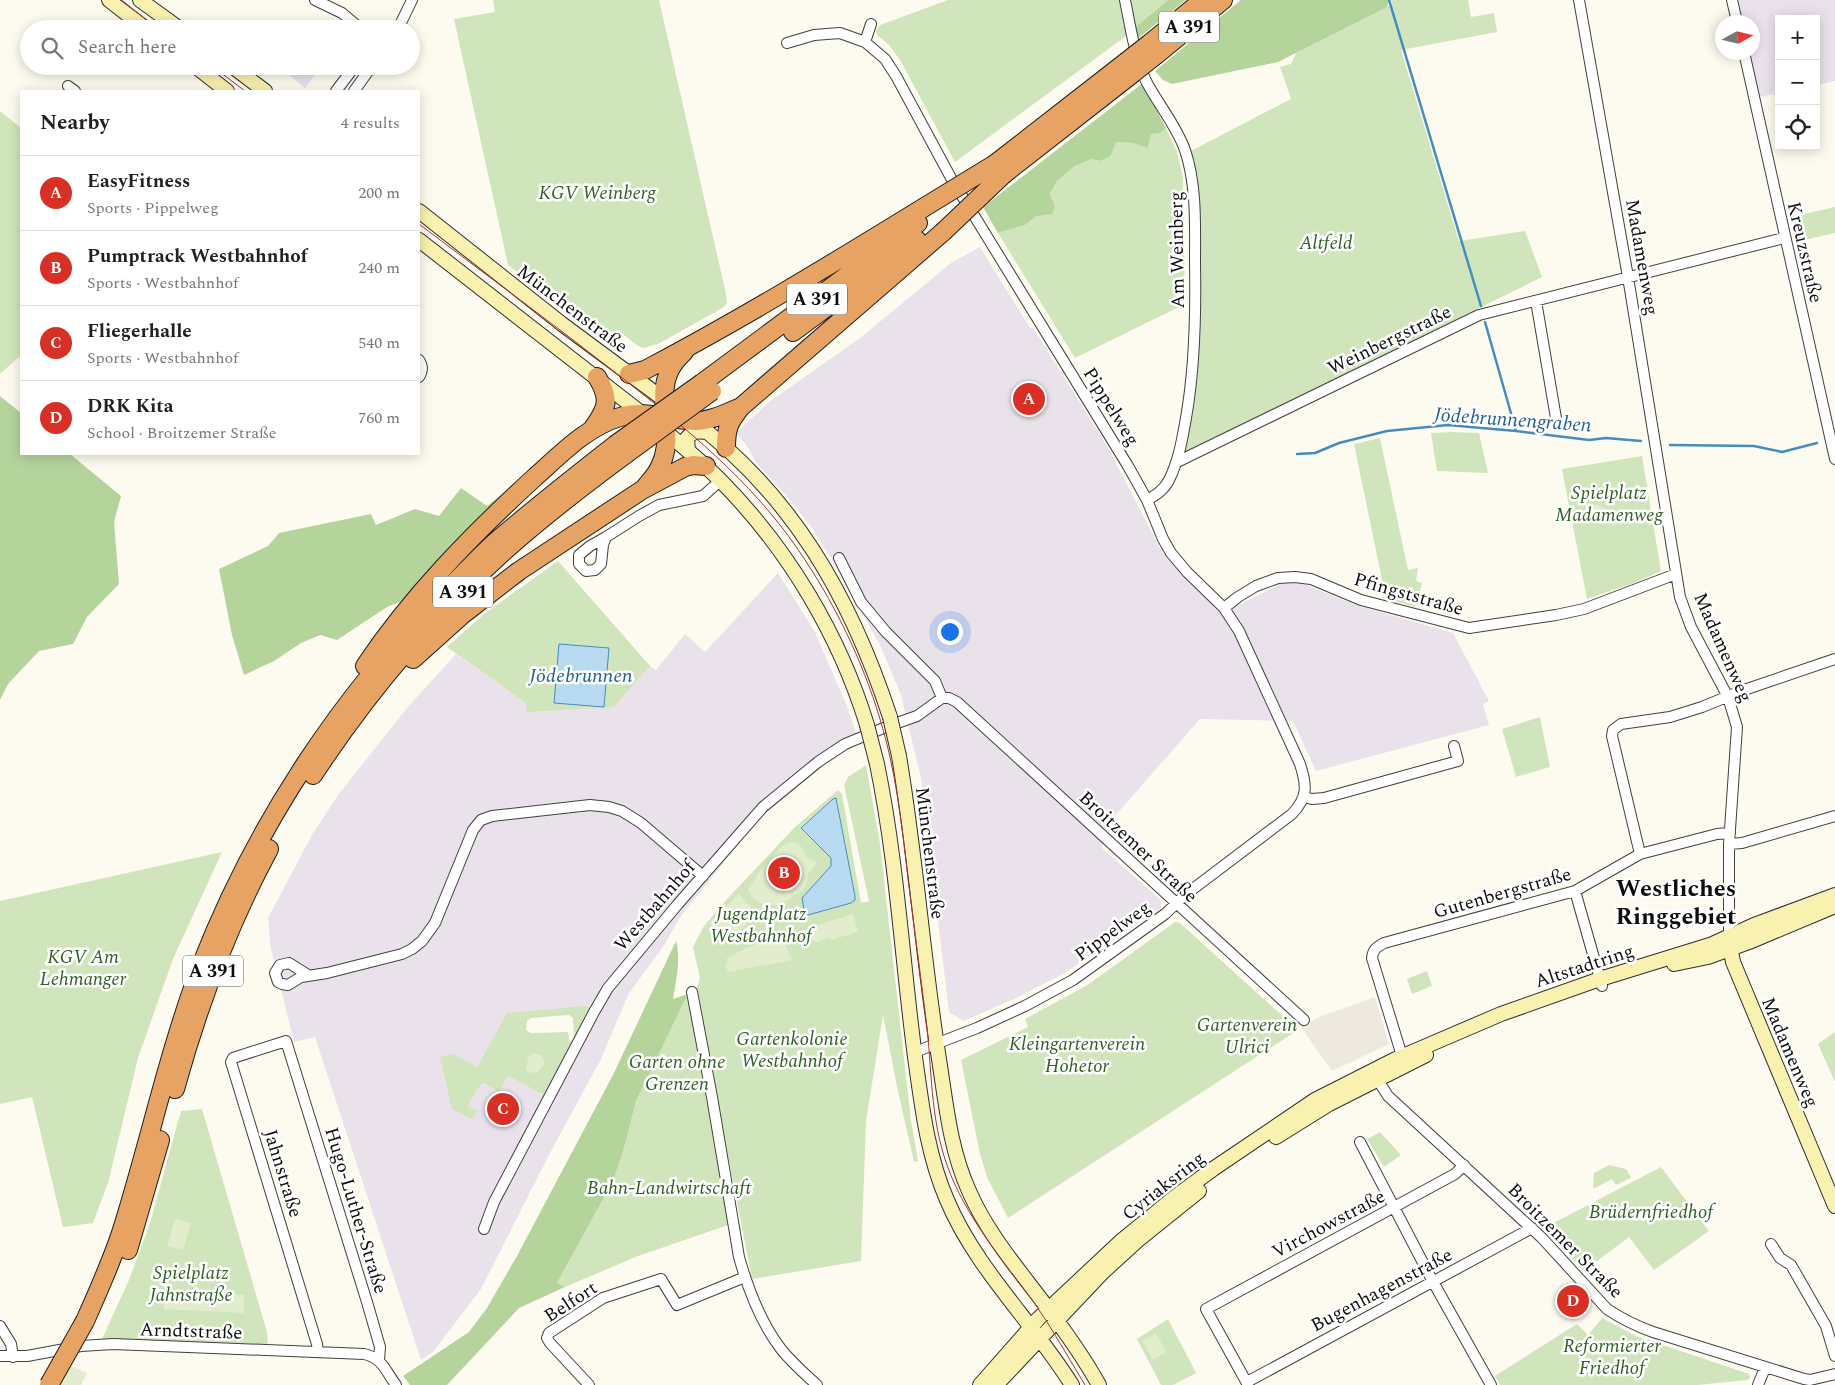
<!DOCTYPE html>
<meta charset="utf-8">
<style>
:root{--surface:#fff;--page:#f6f6f6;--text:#222;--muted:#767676;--line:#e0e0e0;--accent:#d93025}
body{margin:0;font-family:Spectral,serif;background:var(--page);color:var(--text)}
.controls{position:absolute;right:15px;top:15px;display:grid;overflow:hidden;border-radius:0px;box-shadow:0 2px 12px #0003}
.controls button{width:45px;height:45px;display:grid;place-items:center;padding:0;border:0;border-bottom:1px solid var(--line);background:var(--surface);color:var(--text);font:25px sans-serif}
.compass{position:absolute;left:1715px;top:15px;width:45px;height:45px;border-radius:50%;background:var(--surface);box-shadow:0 2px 12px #0003;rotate:82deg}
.you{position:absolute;left:949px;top:631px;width:18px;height:18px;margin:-12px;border:4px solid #fff;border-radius:50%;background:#1a73e8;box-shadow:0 0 0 8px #1a73e833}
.badge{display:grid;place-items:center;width:32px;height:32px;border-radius:50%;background:var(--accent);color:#fff;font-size:16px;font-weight:700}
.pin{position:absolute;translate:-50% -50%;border:2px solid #fff;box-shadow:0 1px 5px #0006}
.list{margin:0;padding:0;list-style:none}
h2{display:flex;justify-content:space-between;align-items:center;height:65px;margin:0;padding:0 20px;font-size:21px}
h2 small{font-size:16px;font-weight:400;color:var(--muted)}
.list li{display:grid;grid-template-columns:32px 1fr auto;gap:15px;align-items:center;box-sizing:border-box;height:75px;padding:0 20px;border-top:1px solid var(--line)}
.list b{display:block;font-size:19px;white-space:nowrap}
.list p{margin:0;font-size:16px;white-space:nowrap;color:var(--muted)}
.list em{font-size:16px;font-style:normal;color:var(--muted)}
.icon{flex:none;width:28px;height:28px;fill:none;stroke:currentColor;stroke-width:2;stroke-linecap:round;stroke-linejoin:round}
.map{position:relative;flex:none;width:1835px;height:1385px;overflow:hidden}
.search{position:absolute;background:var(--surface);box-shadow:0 2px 12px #0003;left:20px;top:20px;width:400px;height:55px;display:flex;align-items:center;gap:12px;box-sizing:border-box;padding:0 18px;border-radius:28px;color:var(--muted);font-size:19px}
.panel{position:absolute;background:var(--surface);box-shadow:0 2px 12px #0003;left:20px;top:90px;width:400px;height:365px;border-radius:0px}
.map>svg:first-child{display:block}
</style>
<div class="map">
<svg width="1835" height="1385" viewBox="0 0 1835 1385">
<rect width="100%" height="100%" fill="#fdfbef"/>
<path fill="#eae2eb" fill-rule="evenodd" d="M1738,0H1835V81L1816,85V19H1779V93L1759,97L1750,53L1752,52V22H1743Z
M278,66H322L305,88Z
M980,247L1030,328H1033L1106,444L1162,552L1221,614L1282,583H1301L1359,606L1453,633L1489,701L1483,704L1489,725L1316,771L1293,721L1200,719L1107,825L1102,848L1161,900V908L1065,973L1016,998L964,1021L949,1012L921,778L901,695L881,647L837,568L812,528L786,495L756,463L747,446L736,433L769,402L860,338L951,263Z
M778,573L815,632L849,711L859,743L823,765L766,810L681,916L663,947L629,993L600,1061L551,1151L481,1289L433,1352L421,1360L315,1037L294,1042L271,949L268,918L312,835L338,795L407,708L456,654L527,704L614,707L650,666L656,670L685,634L705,652ZM590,1011L544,1095L508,1076L499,1092L483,1083L476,1091L468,1106L441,1057L454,1055L477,1067L507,1013Z"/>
<path fill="#d0e5bb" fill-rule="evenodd" d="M493,0H659L726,294L727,303L724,307L658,344L643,348C624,340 623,323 599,336L508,265L454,19L495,12Z
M948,0H1119L1126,36L955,162L900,60L889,45L877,35L876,31L880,25Z
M1128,0H1168L1134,28Z
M1391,0H1468L1471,17L1494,13L1497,32L1401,50L1459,241L1525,231L1542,277L1187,452L1184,449L1199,353L1198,262L1189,152L1291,99L1280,67L1291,64L1296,53L1392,4Z
M0,111L21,128V355L0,374Z
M1166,128L1177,152L1183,177L1185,304L1075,358L998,233L1025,225L1036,216L1055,206L1050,194L1057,181L1075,166L1091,159L1100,161L1111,156L1116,142L1132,143L1148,148L1151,133H1160Z
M1835,207V233L1796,242L1791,217Z
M1453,432L1479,433L1488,473L1437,471L1431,433Z
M1380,438L1408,570L1418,568L1416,581L1422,583L1415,607L1386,599L1354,444Z
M1642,456L1661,571L1634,583L1587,599L1562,469Z
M558,561L650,666L614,707L526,712L527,704L447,647L484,614Z
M1540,717L1550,767L1516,777L1502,729Z
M866,765L880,844L911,1121L918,1161L914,1162L898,1091L883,1015L866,1121L861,1261L752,1279L696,991L700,978L693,947L704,926L727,899L794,828L838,790L842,794L861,903L869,901L844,785L848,777ZM834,798L837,800L855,896L851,903L808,915H806L803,896L832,866L831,858L803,831L802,826Z
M222,852L173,959L138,1058L108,1183L93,1223L63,1227L32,1097L0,1104V901Z
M1175,922L1180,923L1298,1030L1008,1218L987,1177L980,1154L961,1060L1028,1027L1025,1019L1086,986Z
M1427,971L1432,986L1412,994L1407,979Z
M688,994L731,1224L638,1256L565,1287L557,1283L613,1181L623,1152L636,1101Z
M585,1006L589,1007L590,1011L544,1095L508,1076L499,1092L483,1083L476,1091L468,1106L477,1111L472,1119L452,1109L440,1057L454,1054L477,1067L507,1013ZM569,1015L573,1018L574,1037L572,1041L569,1040L568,1032L531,1033L526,1030L527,1021L531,1018Z
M1835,1032V1082L1818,1044Z
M202,1109L267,1332L268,1345L102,1339L129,1280L150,1223L181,1111Z
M1380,1132L1401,1155L1384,1167L1367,1139Z
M1609,1165L1626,1169L1631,1178L1616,1185L1612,1179L1593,1189L1594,1173Z
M1661,1167L1709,1231L1654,1270L1629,1237L1584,1271L1544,1228Z
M1602,1318L1636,1336L1749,1374L1750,1378L1747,1380L1697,1385H1500L1495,1376L1577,1324L1588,1335Z
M1168,1319L1196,1373L1173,1385H1161L1137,1339Z"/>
<path fill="#b4d49c" d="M1168,0H1186L1137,39L1134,28Z
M1241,0H1389L1387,7L1278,62L1172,84L1163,80L1155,71Z
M1143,83L1166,128L1160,133L1151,134L1148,148L1132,143L1116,142L1111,156L1100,161L1091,159L1075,166L1057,181L1050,194L1055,206L1052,214L1036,216L1025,225L998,233L983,207Z
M0,396L21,413V454H70L121,496L114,522L119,584L87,617L73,644L39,651L8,684L0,700Z
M519,480L469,528L403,601L387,607L337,640L320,635L301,643L274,661L244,675L232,635L219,569L268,546L279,533L371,514L376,525L415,509L439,516L461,488L487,506Z
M676,941C681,959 676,981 673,999L688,994L636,1101L623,1152L613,1181L557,1283L565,1287L519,1308L447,1385H410L403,1376L469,1332L487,1308L517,1256L614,1073Z"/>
<path fill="#e1edcc" d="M1595,504L1620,515L1615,526L1591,514Z
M793,842L800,845L807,857L816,862C815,868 810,870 808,875C807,879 807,883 805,887C802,892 797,893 793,896C778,910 756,909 748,889L760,871L782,846L787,843Z
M739,894L757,914L727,942L709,923Z
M853,914L858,932L831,940L830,938L814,943L809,928Z
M781,935L792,960L728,972L725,964L728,962L726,959L746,948Z
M534,1053L542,1056L545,1063L538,1072L532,1073L526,1070L528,1057Z
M175,1219L191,1223L183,1250L167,1246Z
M165,1291L244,1295V1313L164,1309Z
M1156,1333L1166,1352L1153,1360L1142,1341Z
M54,1359L87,1373L81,1385H49L40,1381Z"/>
<path fill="#ede9de" d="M1375,997L1389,1044L1332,1071L1301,1027L1319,1017Z"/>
<path fill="#b8daf0" stroke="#458cc1" d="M559,644L609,648L604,707L554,703Z
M836,798L855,896V900L851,903L808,915H805L802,898L831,866V858L801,828L833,799Z"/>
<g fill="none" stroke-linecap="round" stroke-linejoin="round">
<path stroke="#458cc1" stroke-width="2.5" d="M1389,0L1481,306
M1485,322L1516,431
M1670,445L1754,446L1782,452L1817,443
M1297,454L1315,453L1339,443L1387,431L1448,425L1516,431L1589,440L1606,438L1641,441"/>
<g stroke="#404040" stroke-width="12">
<path id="street" d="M315,0L342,13L361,29
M1125,0C1130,25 1135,58 1146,81C1158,104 1176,125 1185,150C1197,186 1195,226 1195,263C1196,315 1195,367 1186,418C1182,440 1179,460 1169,480C1164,490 1156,495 1147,500
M1579,0L1628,277L1680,597L1691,627L1728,697L1737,727L1729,844V936
M1732,0L1737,22
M398,29L412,0
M865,42L871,24
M787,43L814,35L840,33L865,42L885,59L896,76L951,178L1128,466L1147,500L1163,539L1171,553L1187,572L1224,608L1239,631L1300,764C1307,786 1308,797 1292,814L1185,895L1165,914L1073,980L1025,1006L977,1028L915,1052
M1744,52L1835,459
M68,86L75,91
M336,91L355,66
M354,91L372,66
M1536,301L1557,424
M419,360C423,366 423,371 419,377
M1177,462L1479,315L1784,238
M606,537L590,546L579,555V564L586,571L595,570L601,564L603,545L606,537L639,516L659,505L703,496L721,480
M839,558L861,602L886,632L935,681L942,698
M1224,608L1238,597L1256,586L1278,578L1295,577L1311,579L1361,600L1469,628L1556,615L1584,609L1676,574
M1304,797L1312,799L1324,798L1458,761L1454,746
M1729,844L1742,843L1835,816
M1640,854L1612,736L1613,730L1621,724L1670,717L1702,707L1741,691L1835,659
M1575,891L1602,986
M308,975L289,963L280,965L275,973L278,982L282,984L288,985L301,977L327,973L402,954L412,949L422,941L435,923L473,830L481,820L492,816L590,805L609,807L622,811L641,823L703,876
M692,992L712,1097L739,1257C748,1289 761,1323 781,1349C792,1363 805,1374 817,1385
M1402,1056L1372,958C1373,949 1377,947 1384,943L1575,891L1640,854L1717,834L1730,833
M1374,1074L1388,1096L1542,1238L1607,1309C1622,1319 1636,1326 1653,1332L1804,1379L1810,1380L1835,1374
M1360,1142L1432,1280L1491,1385
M484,1229L494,1202L594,1012L608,988L678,904L763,807L818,762L845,744L886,727L917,716L942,698H949L957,702L1304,1020
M1771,1244L1780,1258L1791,1265L1826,1326L1835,1356
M0,1326L11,1344L13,1357
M318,1352L317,1344L231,1062L233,1058L286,1041L367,1302L380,1347L379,1360
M0,1356H27L81,1346L113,1344L364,1354C383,1358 386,1372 396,1385
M1247,1382L1532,1228
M589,1385L550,1343L547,1338L549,1333L603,1298L661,1279L677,1305L745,1277
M1248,1385L1206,1309L1455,1174L1464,1165
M1758,1385L1765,1368"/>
</g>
<g stroke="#2f2f2f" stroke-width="16">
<path id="secondary" d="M109,0L146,29
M140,0L180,29
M195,66L227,91
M232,66L265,91
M419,211L562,324L670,404
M419,240L667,433C685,448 704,464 721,481C788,549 839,634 867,725
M689,418C792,493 851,598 890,717
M688,451L687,438C693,431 697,431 707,432
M899,756C916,857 923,959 939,1059C946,1104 950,1149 969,1191C988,1235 1021,1272 1049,1310C1067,1334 1084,1358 1099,1385
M877,764C897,861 902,959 915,1057C922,1106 927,1154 947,1200C976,1269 1033,1322 1072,1385
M1729,940L1733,962L1835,1206
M1674,964L1708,957L1749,942L1835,906
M1276,1137L1329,1104L1426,1055
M980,1385L1039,1318L1120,1242L1175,1197L1213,1169L1315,1100L1396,1059L1501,1014L1600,979L1710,945L1754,925L1835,895
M996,1385L1103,1272L1138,1240L1199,1191"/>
</g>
<g stroke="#1e1e1e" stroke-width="20">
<path id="highway" d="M1149,44L1203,0
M1156,55L1223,0
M995,164L1126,62
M1004,174L1132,74
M793,332L917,240
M629,374L645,370C740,320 832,264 923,208
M702,383L918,223
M593,428C607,409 611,399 597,377
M726,448C726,428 729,422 741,407L943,232
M646,486C652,479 658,473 661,464C676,432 652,393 674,363C677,359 681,355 684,352
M413,659L462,615L519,571L642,490L685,467L693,465L706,466
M365,666C412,596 472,535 534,478C560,455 586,427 620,417C646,409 669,420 695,421C711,421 726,413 741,407
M313,775C366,694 430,618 502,553C541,518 584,485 626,454
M175,1089C198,1006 228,925 269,849
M128,1250L160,1140
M85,1321C98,1292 111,1263 121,1233C149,1145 168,1053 201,966C256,824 343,693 451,586C465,572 478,558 492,545C532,510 573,478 615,445"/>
</g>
<use href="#street" stroke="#fff" stroke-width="10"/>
<use href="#secondary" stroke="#f8f1af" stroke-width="14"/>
<use href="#highway" stroke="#e7a363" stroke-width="18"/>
<path stroke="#b03234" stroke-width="1" d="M120,0L159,29
M212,66L245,91
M419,224C486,275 555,325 621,377C686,428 750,480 797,548C833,600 862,659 880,719C896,771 902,825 908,879C914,925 920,972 926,1019C932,1067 930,1118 947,1165C965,1216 1001,1258 1033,1301C1052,1328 1068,1357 1085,1385"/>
<g stroke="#2f2f2f" stroke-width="16" stroke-linecap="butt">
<path id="secondary-bridge" d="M890,717L899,756
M867,725L877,764"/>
</g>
<g stroke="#1e1e1e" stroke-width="20" stroke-linecap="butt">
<path id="highway-bridge" d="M1126,62L1149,44
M1132,74L1156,55
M923,208L995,164
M943,232L1004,174
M615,445L702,383
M626,454L712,391
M49,1385L85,1321"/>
</g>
<use href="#secondary-bridge" stroke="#f8f1af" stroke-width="14"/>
<use href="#highway-bridge" stroke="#e7a363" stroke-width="18"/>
</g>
<g text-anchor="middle" stroke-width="5" stroke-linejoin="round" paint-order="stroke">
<g fill="#fff" stroke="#565656" stroke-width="1">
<rect x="1159" y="11.5" width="60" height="31" rx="4"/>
<rect x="787" y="283.5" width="60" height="31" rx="4"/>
<rect x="433" y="576.5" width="60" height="31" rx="4"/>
<rect x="183" y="955.5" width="60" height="31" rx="4"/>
</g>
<g font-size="18" font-weight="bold" fill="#0d0d0d">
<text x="1189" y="33">A 391</text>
<text x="817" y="305">A 391</text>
<text x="463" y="598">A 391</text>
<text x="213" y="977">A 391</text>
</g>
<g font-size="19" font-style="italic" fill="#2e5f23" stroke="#fff">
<text x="597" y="199">KGV Weinberg</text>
<text x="1326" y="249">Altfeld</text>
<text x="1609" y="499">Spielplatz<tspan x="1609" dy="22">Madamenweg</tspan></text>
<text x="761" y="920">Jugendplatz<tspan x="761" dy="22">Westbahnhof</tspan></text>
<text x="83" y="963">KGV Am<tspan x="83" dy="22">Lehmanger</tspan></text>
<text x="1247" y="1031">Gartenverein<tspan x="1247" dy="22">Ulrici</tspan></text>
<text x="792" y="1045">Gartenkolonie<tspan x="792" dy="22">Westbahnhof</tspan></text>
<text x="1077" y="1050">Kleingartenverein<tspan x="1077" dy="22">Hohetor</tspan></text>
<text x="677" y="1068">Garten ohne<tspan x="677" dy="22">Grenzen</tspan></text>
<text x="669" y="1194">Bahn-Landwirtschaft</text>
<text x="1651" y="1218">Brüdernfriedhof</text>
<text x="191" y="1279">Spielplatz<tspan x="191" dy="22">Jahnstraße</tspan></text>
<text x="1612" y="1352">Reformierter<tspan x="1612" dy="22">Friedhof</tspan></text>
</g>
<g font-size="19" fill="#0d0d0d" stroke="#fff">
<text transform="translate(1176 250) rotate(-91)" y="7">Am Weinberg</text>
<text transform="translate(1806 252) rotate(77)" y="7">Kreuzstraße</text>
<text transform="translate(1643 257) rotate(80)" y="7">Madamenweg</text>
<text transform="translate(573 308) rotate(37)" y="7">Münchenstraße</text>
<text transform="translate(1389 339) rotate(-26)" y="7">Weinbergstraße</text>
<text transform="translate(1112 406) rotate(58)" y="7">Pippelweg</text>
<text transform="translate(1409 593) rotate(16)" y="7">Pfingststraße</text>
<text transform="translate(1724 647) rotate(66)" y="7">Madamenweg</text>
<text transform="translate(1139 846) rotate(43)" y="7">Broitzemer Straße</text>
<text transform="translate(931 853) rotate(83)" y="7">Münchenstraße</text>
<text transform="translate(1502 892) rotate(-16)" y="7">Gutenbergstraße</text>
<text transform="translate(654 905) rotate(-49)" y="7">Westbahnhof</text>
<text transform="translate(1112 930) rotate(-36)" y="7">Pippelweg</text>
<text transform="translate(1584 965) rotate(-18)" y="7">Altstadtring</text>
<text transform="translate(1791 1052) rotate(67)" y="7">Madamenweg</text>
<text transform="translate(284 1173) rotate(73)" y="7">Jahnstraße</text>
<text transform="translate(1163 1185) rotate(-38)" y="7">Cyriaksring</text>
<text transform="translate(357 1210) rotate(73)" y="7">Hugo-Luther-Straße</text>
<text transform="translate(1328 1223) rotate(-28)" y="7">Virchowstraße</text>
<text transform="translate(1566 1240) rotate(45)" y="7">Broitzemer Straße</text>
<text transform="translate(1381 1289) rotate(-28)" y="7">Bugenhagenstraße</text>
<text transform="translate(570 1301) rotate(-33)" y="7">Belfort</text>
<text transform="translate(191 1330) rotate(2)" y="7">Arndtstraße</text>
</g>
<g font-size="20" font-style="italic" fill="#225f93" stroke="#fff">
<text transform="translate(1513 419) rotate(4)" y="7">Jödebrunnengraben</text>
<text x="581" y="682">Jödebrunnen</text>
</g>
<g font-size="24" font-weight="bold" fill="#0d0d0d" stroke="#fff">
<text x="1676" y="896">Westliches<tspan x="1676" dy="28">Ringgebiet</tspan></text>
</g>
</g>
</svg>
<div class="controls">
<button>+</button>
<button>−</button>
<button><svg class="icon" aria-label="locate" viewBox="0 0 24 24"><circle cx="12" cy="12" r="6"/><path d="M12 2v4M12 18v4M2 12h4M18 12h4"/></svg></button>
</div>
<svg class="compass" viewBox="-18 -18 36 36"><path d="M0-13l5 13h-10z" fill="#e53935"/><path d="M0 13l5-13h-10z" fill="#767676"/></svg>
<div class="you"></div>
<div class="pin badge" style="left:1029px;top:399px">A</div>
<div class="pin badge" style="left:784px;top:873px">B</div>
<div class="pin badge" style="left:503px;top:1109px">C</div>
<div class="pin badge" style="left:1573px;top:1301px">D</div>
<div class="search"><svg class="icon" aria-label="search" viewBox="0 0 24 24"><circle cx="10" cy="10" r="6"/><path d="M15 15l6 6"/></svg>Search here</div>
<section class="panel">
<h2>Nearby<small>4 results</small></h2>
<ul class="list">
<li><span class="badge">A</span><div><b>EasyFitness</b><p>Sports · Pippelweg</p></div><em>200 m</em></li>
<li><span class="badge">B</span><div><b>Pumptrack Westbahnhof</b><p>Sports · Westbahnhof</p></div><em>240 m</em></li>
<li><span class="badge">C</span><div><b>Fliegerhalle</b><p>Sports · Westbahnhof</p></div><em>540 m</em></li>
<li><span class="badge">D</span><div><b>DRK Kita</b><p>School · Broitzemer Straße</p></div><em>760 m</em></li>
</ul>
</section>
</div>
